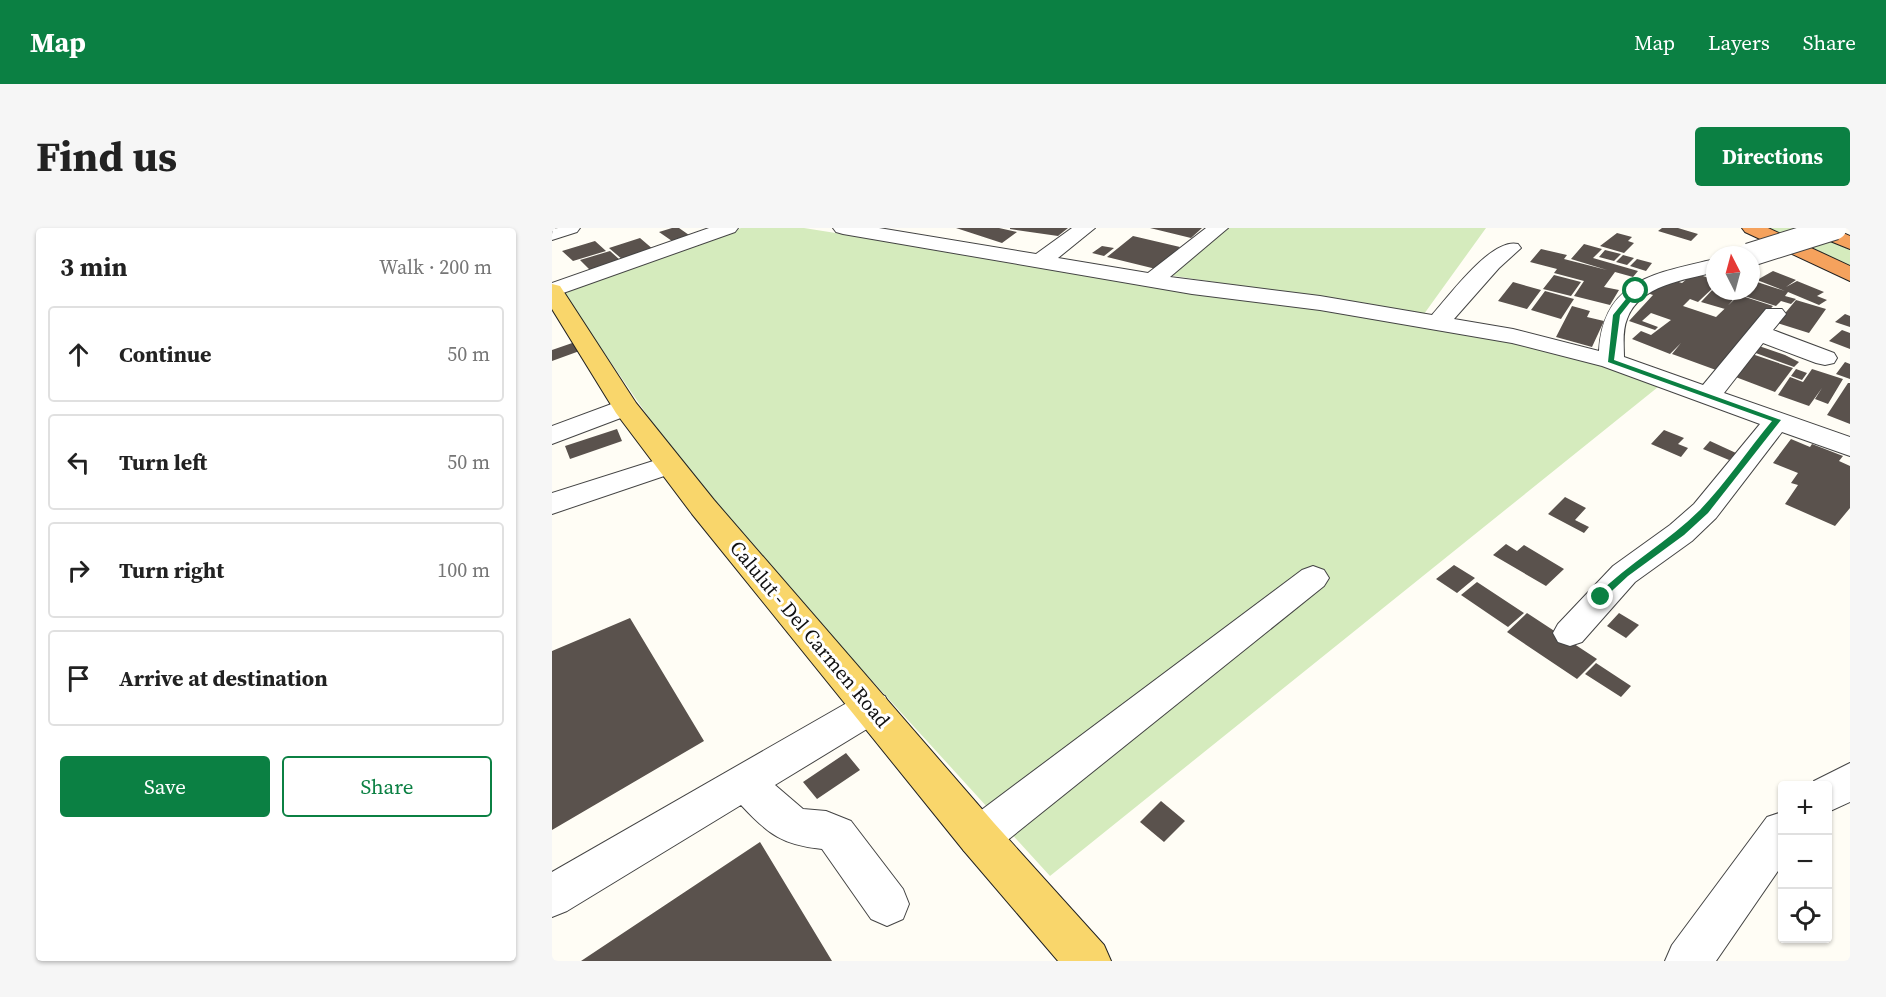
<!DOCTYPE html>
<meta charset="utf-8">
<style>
:root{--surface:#fff;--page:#f6f6f6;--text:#222;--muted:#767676;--line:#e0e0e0;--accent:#0b8043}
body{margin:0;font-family:"Source Serif 4",serif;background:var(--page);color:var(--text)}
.controls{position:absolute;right:18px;bottom:18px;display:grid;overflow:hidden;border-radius:6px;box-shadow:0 2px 4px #0004}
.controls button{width:54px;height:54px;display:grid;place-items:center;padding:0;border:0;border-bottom:2px solid var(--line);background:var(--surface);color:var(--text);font:30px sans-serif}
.compass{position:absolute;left:1154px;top:18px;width:54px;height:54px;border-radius:50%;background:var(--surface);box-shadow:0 2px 4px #0004;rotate:354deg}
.stop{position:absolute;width:18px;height:18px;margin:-14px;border:4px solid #0b8043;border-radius:50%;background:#fff}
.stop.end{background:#0b8043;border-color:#fff;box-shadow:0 2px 6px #0008}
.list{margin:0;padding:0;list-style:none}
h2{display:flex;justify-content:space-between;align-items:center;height:78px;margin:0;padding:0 24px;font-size:26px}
h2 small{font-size:20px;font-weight:400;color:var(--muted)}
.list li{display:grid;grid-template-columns:39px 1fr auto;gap:18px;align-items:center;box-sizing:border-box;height:96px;margin:0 12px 12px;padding:0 12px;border:2px solid var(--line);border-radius:6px}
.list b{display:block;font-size:22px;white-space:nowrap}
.list em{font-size:20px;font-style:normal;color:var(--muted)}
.actions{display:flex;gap:12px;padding:18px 24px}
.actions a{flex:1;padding:14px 0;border:2px solid var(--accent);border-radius:6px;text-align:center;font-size:21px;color:var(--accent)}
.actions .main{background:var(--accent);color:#fff}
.icon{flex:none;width:33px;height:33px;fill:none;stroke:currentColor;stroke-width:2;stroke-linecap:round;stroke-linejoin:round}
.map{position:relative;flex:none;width:1298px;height:733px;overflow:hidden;border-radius:6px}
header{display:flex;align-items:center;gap:36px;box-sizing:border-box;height:84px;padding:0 30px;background:var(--accent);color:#fff}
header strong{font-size:28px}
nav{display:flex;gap:33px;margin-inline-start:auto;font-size:21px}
.intro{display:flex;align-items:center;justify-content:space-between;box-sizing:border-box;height:144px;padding:0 36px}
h1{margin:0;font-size:42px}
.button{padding:15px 27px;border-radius:6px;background:var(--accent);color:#fff;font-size:21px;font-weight:700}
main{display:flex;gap:36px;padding:0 36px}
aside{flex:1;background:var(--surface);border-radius:6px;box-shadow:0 2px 4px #0004}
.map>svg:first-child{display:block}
</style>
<header>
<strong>Map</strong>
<nav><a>Map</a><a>Layers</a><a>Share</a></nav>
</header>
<div class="intro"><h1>Find us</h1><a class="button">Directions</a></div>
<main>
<aside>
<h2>3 min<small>Walk · 200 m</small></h2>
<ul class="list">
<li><svg class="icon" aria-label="ahead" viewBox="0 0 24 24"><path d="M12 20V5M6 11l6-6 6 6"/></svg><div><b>Continue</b></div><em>50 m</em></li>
<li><svg class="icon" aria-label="left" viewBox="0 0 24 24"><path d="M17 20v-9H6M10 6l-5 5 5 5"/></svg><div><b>Turn left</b></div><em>50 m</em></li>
<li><svg class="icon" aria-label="right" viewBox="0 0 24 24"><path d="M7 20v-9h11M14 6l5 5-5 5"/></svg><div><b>Turn right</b></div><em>100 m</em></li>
<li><svg class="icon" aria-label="arrive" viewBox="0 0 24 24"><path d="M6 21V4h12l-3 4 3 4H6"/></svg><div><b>Arrive at destination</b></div></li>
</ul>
<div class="actions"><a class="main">Save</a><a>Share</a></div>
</aside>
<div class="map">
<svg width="1298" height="733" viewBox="0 0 1298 733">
<rect width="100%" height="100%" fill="#fffdf5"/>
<path fill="#d5ebbd" d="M189,0H252L958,112L1111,155L498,648L201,322L128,235L14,69L13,65L18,60Z
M667,0H934L872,86L616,47Z
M1207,0H1249L1298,22V42Z"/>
<path fill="#5a524d" d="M120,0H127L137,7L120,13L107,4Z
M404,0H447L465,4L450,15Z
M516,0L506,8L458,1V0Z
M598,0H650L639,10Z
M1110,0H1126L1146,6L1139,13L1106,3Z
M1065,5L1080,9L1076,13L1082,15L1072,25L1048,18Z
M581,8L628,19L604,41L555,29Z
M88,10L102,22L71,32L57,20Z
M43,13L54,23L21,33L10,23Z
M1032,16L1050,21L1041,30L1086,43L1081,49L1063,44L1052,59L1067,62L1058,77L1022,68L1032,53L1002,45L1005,41L978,34L989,21L1015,27L1012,31L1055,42L1019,31Z
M550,18L562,20L552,28L540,25Z
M1053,22L1069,26L1062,33L1047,29Z
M58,23L68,32L38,42L28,32Z
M1071,27L1082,30L1075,37L1064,34Z
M1085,31L1100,35L1094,43L1078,38Z
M1221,43L1244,52L1234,59L1245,53L1272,64L1265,68L1275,72L1267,77L1236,64L1233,68L1244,71L1239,76L1229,73L1224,78L1186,66L1173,81L1149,74L1163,59V63H1199V52L1233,63L1205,52Z
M1142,45L1163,52V58L1146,74L1138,71L1131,78L1164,89L1187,67L1221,78L1164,142L1120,126L1129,115L1118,126L1080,111L1089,103L1099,107L1119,92L1099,85L1090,93L1106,99L1103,102L1077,93L1101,67L1095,65L1117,51L1130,55Z
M1002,47L1029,54L1019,68L991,61Z
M961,54L989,62L975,81L946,73Z
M993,63L1022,71L1009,91L979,82Z
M1244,72L1274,81L1257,105L1225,95Z
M1020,78L1038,83L1035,89L1052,93L1040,119L1004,109Z
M1293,86L1298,88V99L1283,94Z
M1290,102L1298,105V121L1277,113Z
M26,113L33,121L0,133V122Z
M1207,118L1233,127L1247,134L1242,139L1201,124Z
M1200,126L1241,140L1223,164L1181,148Z
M1293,134L1298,136V151L1284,146Z
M1244,141L1255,145L1250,152L1239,148Z
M1260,141L1291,151L1276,176L1263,171L1270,160L1257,178L1226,167L1238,149L1251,154Z
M1296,155H1298V196L1275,187Z
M65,201L70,213L18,231L13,218Z
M1112,202L1132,210L1126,216L1136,220L1129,229L1099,216Z
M1239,211L1258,219L1260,216L1291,228L1287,233L1298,238V280L1283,298L1233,276L1246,257L1239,255L1246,245L1221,235Z
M1158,213L1184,225L1177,232L1151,221Z
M1013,269L1034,280L1023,292L1037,299L1032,305L996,286Z
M954,316L965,323L972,317L1012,341L994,358L941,327Z
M902,337L923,350L905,365L884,351Z
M925,354L972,385L956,399L909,367Z
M975,385L1045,431L1025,451L955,404Z
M1067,385L1087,397L1074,410L1055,398Z
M78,390L152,513L0,602V423Z
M1044,435L1079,458L1069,469L1033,446Z
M294,525L308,542L265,571L251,554Z
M609,573L633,593L612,614L588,594Z
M208,614L280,733H29Z"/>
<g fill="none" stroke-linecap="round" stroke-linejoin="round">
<g stroke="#444" stroke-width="2">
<path id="minor" d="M0,0H28L25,4L0,12Z
M157,0H186L183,4L0,69V55Z
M281,0H327L484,26L520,0H543L506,30L596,45L654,0H676L618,49L768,68L880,87C897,68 940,9 966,16L969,20L947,40L902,91L961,101L1047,123C1051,51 1105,45 1163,31V44C1133,52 1087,57 1075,91C1070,103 1072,117 1072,129L1151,157L1214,81H1230L1234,86L1221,102L1282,125L1285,130L1282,135L1273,137L1264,135L1211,115L1172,165L1298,209V228L1230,204L1164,290L1140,313L1083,354L1030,414L1018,418L1006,414L1001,405L1006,396L1061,338L1118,297L1142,276L1208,196L1050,138L960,115L768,82L640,66L291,6L284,4Z
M73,171L82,173L86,179L82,185L0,216V198Z
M117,228L127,231L131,237L127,243L0,286V265Z
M761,338L772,342L777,350L772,358L442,623L427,628L412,623L406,609L412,595L750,342Z
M320,464L333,468L338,479L333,490L223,557L251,581L274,583L299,593L351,661L357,676L351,691L335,698L319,691L270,621C230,617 216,606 189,577L15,683L0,689V644L307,468Z
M1298,535V574L1276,584V558H1260L1262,553Z
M1230,584V637L1164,733H1113L1120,717L1215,589Z"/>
</g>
<g stroke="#222" stroke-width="2">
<path id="major" d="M0,56L8,58L84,175L162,272L442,595L552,717L559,733H506L412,623L140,286L64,185L0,81Z"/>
</g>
<g stroke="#222" stroke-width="2">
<path id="highway" d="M1190,0H1216L1298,38V53L1193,4Z
M1253,0H1280L1298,8V21L1256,4Z"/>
</g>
<use href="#minor" fill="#fff" fill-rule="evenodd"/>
<use href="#major" fill="#f9d66b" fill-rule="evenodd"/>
<use href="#highway" fill="#f5a25d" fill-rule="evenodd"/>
<g stroke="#444" stroke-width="25" stroke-linecap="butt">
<path id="minor-bridge" d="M1197,27L1283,0"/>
</g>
<use href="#minor-bridge" stroke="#fff" stroke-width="23"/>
</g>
<path fill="#0b8043" d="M1082,61L1087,63L1068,87L1062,132L1229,192L1156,285L1132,307L1076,348L1049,373L1045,372V367C1077,335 1116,314 1148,282C1174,255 1196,222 1220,193L1056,134L1061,87Z"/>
<g text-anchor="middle" stroke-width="6" stroke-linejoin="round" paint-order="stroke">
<g font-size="20" fill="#111" stroke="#fff">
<text transform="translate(258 406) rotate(50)" y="7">Calulut - Del Carmen Road</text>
</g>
</g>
</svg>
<div class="controls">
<button>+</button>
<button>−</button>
<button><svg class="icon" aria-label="locate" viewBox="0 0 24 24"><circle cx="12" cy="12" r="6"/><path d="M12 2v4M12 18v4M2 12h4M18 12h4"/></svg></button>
</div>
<svg class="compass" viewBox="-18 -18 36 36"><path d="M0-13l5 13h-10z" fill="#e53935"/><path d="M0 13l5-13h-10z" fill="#767676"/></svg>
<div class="stop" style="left:1084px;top:63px"></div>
<div class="stop end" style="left:1049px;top:369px"></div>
</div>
</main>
